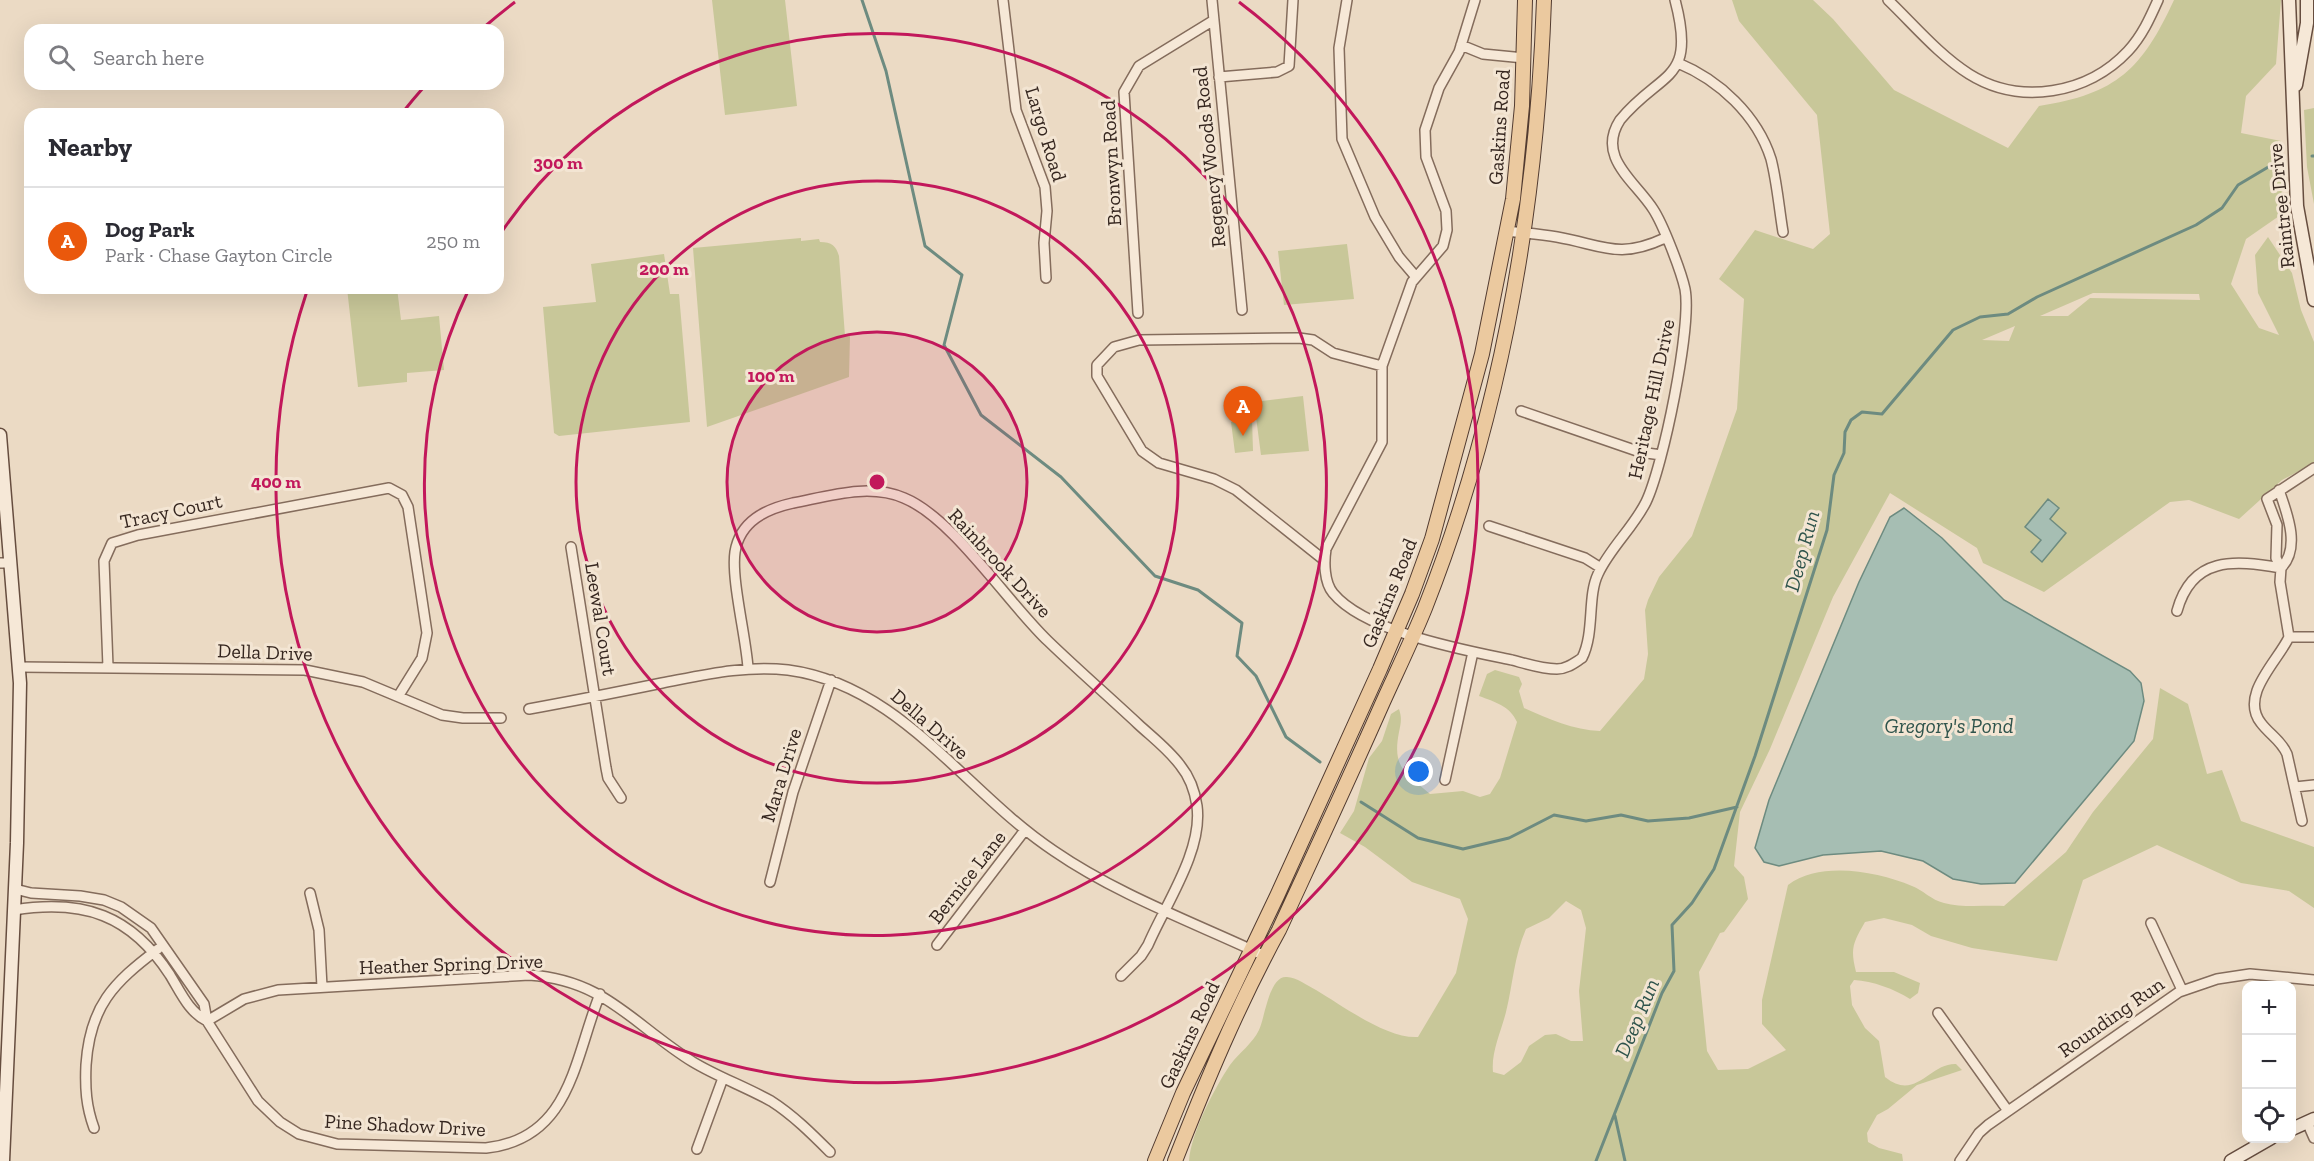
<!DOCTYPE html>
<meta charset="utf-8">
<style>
:root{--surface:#fff;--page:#f7f7f7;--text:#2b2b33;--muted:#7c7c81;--line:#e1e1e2;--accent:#ea580c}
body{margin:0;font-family:"Zilla Slab",serif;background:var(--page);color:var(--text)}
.controls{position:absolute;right:18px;bottom:18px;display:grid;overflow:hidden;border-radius:12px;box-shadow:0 6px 24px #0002}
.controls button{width:54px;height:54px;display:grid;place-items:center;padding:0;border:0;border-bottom:2px solid var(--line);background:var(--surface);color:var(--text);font:30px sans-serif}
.you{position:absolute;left:1419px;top:772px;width:21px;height:21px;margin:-15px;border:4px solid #fff;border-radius:50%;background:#1a73e8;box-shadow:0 0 0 9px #1a73e833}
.badge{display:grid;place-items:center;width:39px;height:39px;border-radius:50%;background:var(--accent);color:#fff;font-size:20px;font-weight:700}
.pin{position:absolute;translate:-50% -50px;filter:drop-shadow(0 2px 3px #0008)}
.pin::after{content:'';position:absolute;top:32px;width:21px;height:18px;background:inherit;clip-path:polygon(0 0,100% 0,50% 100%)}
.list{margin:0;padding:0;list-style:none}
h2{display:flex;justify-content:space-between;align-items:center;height:78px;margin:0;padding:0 24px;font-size:26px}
h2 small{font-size:20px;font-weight:400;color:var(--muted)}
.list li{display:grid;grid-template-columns:39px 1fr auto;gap:18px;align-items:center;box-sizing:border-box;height:108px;padding:0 24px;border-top:2px solid var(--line)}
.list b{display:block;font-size:22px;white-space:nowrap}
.list p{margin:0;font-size:20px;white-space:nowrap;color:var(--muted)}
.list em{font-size:20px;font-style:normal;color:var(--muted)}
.icon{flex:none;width:33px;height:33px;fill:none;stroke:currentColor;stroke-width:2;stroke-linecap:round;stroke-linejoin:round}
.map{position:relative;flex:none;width:2314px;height:1161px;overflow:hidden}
.search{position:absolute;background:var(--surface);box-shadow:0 6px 24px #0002;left:24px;top:24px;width:480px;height:66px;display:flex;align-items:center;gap:15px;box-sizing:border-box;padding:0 21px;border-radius:18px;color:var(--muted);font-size:22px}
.panel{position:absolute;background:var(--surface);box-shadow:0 6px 24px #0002;left:24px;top:108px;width:480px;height:186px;border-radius:18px}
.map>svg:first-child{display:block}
</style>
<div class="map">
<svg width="2314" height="1161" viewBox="0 0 2314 1161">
<rect width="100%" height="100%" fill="#ebdac4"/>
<path fill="#c8c799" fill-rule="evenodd" d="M712,0H785L797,106L725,115Z
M1732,0H1813L1833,19L1894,90L2008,148L2039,106C2117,94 2142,69 2174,0H2281L2276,64L2246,96L2241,133L2281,141L2282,214L2246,239L2231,284L2259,328L2279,335L2258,293L2255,255L2268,237L2292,273L2301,310L2314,342V463L2282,480L2239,519L2189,500L2170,502L2044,592L1983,563L1977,548L1890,493L1833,597L1770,749L1740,812L1734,866L1744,877L1748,899L1724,932L1720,933L1699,972L1707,1051L1718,1070L1748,1069L1786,1050L1762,1024V1000L1788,885C1820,861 1876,871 1912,886C1923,890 1931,900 1944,903C1962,908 1985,905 2004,906L2066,852L2093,812L2153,739L2160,688L2188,704L2207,774L2222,770L2241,821L2314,847V908L2289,891L2241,883L2157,845L2083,880L2057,961L1972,948L1931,936L1912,925L1884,918L1865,922C1853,943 1850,948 1856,972H1894L1920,983L1918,993L1910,999C1894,989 1873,981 1854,980L1850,986L1852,1005L1865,1028L1879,1041L1885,1077C1916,1102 1929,1063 1956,1064L1962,1070L1917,1085L1888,1109L1877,1115L1867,1133L1868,1142L1879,1148L1902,1154L1903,1161H1189C1191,1133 1214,1089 1230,1065C1239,1053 1253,1043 1259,1030C1265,1018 1269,975 1287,977C1296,977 1308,986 1316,990C1343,1006 1387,1039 1418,1037L1456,973L1468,919L1460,899L1412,882L1365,847L1340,833L1354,811L1369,758L1382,741L1391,714L1399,709C1402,718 1401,723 1399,732C1392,768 1405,772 1430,794L1463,791L1480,797L1490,794L1500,778L1517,722C1510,706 1495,702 1479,696L1487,674L1495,670L1519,677L1522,684L1519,691L1524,708C1548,719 1574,730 1600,731L1644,679L1648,654L1645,610L1648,600L1659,577L1692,536L1737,409L1744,299L1719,279L1755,230L1813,249L1830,234L1817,115L1739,21ZM2093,293L2199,294L2200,300L2090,298L2068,316H2040ZM2015,326L2009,341L1982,340ZM1566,901L1581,910L1586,928L1579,991L1583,1041H1571L1556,1034L1545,1035L1529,1046L1521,1062L1504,1075L1493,1072C1491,1052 1501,1032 1506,1012C1513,984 1514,956 1526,929L1549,918Z
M2314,108V204L2307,167L2304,110Z
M801,238V241L819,239L820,242C832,242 836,246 839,256L845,336H850L849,377L707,427L693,248Z
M1347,244L1354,299L1284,305L1278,251Z
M664,254L670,294H679L690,422L559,436L554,433L543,307L596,302L591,264Z
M347,288H397L401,320L439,316L444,370L407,373V382L358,387Z
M1303,396L1309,451L1261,455L1254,402Z
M1252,419L1253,451L1235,453L1231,422Z"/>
<path fill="#a6beb3" stroke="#6d8b80" stroke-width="1.5" d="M2048,499L2059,508L2050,519L2066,533L2042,562L2031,552L2041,540L2025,527Z
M1904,508L1942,538L2004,600L2130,671L2141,683L2144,701L2134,741L2015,883L1981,884L1953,879L1923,861L1881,851L1823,855L1779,866L1764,862L1755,848L1769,800L1859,582L1890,517Z"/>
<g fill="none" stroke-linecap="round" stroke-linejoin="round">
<path stroke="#6d8b80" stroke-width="3" d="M862,0L886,71L925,246L962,275L944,345L981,415L1061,477L1155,576L1198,590L1242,623L1237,656L1256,676L1286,737L1320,762
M2312,156H2314
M1361,802L1418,838L1463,849L1509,838L1554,815L1586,821L1621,815L1648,821L1689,818L1737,807
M1615,1116L1625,1161
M1596,1161L1662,993L1674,971L1672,925L1692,903L1714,869L1755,756L1827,530L1834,475L1844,453L1845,432L1851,420L1862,412L1882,414L1953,330L1980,317L2008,314L2037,297L2196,225L2222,208L2238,185L2275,163"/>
<g stroke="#846c5c" stroke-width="12">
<path id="street" d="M1003,0L1016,110L1045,187L1047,211L1044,243L1046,278
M1212,0L1242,310
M1347,0L1339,48L1342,139L1375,217L1399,257L1416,277
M1475,0L1459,52L1439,88L1425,130L1426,157L1446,211L1447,230L1443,246L1412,282L1382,366V442L1326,549C1324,562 1324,582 1333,593C1365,632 1464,650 1512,660C1527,664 1542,669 1557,669C1567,669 1574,663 1582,658C1595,632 1587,597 1598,574C1610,548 1633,528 1646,502C1663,467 1692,326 1685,289C1681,271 1663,224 1653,209C1635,181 1596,157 1620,120C1661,70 1697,83 1675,0
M1888,0C1914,25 1939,55 1969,74C2020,106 2088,94 2128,51C2142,36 2150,18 2158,0
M1461,45L1483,54L1524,58
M1678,63C1719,80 1757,115 1771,159C1777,182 1779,208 1783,232
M1219,77L1277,72L1289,66L1293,0
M1506,231C1523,233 1540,234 1557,237C1603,245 1618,260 1665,238
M1138,313L1124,92L1139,66L1214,20
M1521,411L1640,452L1661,455
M2279,490C2287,513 2301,548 2281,568
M1489,526L1585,558L1601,568
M571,547L606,768L608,778L621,798
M1324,560L1236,490L1214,479L1159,463L1142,451L1097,376V365L1114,347L1139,340L1299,338L1313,340L1333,353L1382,366
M0,563H10
M2177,611C2192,556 2234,560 2281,568
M2289,637H2314
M19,667L305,670L363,682L442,715L463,718H501
M108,667L104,561L112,543L138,535L389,488L402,495L408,507L427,633L422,658L399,695
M748,668C746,637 731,579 735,552C740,521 766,509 793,503C829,496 869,483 904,498C953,518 1007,602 1048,641C1077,669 1108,696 1138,724C1152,737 1168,749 1180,765C1189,776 1195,792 1197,806C1203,851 1165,905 1148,945L1141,956L1121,976
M529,709C573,701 618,692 662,683C704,675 745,665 788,670C901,685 965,792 1054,851C1118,895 1195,923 1265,956
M1445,780L1473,652
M2295,787L2314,785
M2302,821L2287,754C2281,740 2270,735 2261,723C2239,695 2278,661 2289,637L2280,582L2281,568L2276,558L2277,525L2267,499L2314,468
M770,882L793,792L831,680
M15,889L31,893L80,896L104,900L121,907L151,928L204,1004L207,1021L258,1101L280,1122L299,1134L337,1144L486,1148C571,1139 574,1059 600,994
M310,893L319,930L322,987
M14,910C84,899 131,915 170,975C181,993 189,1012 207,1021
M2151,923L2182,990
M937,945L1025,830
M1938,1013L2008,1111
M207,1021L244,999L278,990L529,975C606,980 633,1025 693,1062C718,1077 746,1087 771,1101C793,1115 812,1134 830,1152
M2307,1122L2314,1138
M94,1128C86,1106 85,1088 86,1065C90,1006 113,983 158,949
M697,1149L723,1078
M1960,1161L1979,1133L1988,1125L2179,992L2217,979L2250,974L2314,980"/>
</g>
<g stroke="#664d3f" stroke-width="15">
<path id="secondary" d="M2289,0L2297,206L2314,300
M2296,85L2307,23V0
M0,435L20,683L17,843L3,1161
M2292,1129L2314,1119
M2231,1161L2271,1138"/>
</g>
<g stroke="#523b30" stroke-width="16">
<path id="primary" d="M1155,1161L1183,1093L1277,896L1380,669L1412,594L1432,539L1482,354L1513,199L1522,106L1525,0
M1175,1161C1206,1082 1238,1005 1279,930C1314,854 1349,779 1383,702C1397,671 1412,640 1425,608C1501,415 1537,207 1544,0"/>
</g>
<use href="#street" stroke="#f6e8d7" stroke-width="9"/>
<use href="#secondary" stroke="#f6e8d7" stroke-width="12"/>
<use href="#primary" stroke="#ebc99f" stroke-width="14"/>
</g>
<circle cx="877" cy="482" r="150" fill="#c2185b" fill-opacity=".12"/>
<g fill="none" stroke="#c2185b" stroke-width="3">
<circle cx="877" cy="482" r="150"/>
<circle cx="877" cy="482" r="301"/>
<path d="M499 236A451 451 0 1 1 468 291"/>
<path d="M403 112A601 601 0 0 1 423 88M483 28A601 601 0 0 1 515 2M1239 2A601 601 0 1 1 307 291"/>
</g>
<g text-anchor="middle" stroke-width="6" stroke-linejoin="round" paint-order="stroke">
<g font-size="20" fill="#35261f" stroke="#f3e5d3">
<text transform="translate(1499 127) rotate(-86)" y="7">Gaskins Road</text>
<text transform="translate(1046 134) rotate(73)" y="7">Largo Road</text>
<text transform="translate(1209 157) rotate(-96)" y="7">Regency Woods Road</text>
<text transform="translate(1111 163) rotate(-93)" y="7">Bronwyn Road</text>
<text transform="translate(2281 206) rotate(-96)" y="7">Raintree Drive</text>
<text transform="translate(1651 399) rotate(-78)" y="7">Heritage Hill Drive</text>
<text transform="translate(171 511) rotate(-12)" y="7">Tracy Court</text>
<text transform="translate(1000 563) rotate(47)" y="7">Rainbrook Drive</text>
<text transform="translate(1389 593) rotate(-68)" y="7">Gaskins Road</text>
<text transform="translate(601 619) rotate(81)" y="7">Leewal Court</text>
<text transform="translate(265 652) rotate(2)" y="7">Della Drive</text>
<text transform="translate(930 724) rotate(41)" y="7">Della Drive</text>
<text transform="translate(781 775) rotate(-73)" y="7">Mara Drive</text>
<text transform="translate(967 877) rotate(-52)" y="7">Bernice Lane</text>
<text transform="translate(451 964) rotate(-2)" y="7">Heather Spring Drive</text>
<text transform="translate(2111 1017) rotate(-35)" y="7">Rounding Run</text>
<text transform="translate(1189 1035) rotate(-65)" y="7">Gaskins Road</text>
<text transform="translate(405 1125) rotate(3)" y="7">Pine Shadow Drive</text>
</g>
<g font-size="21" font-style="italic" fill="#2f544c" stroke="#f3e5d3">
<text transform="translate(1802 551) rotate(-75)" y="7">Deep Run</text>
<text x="1949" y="733">Gregory's Pond</text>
<text transform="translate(1637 1018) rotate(-67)" y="7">Deep Run</text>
</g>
</g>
<circle cx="877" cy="482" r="9" fill="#c2185b" stroke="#f3e5d3" stroke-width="3"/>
<g font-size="18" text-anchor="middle" font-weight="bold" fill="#c2185b" stroke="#f3e5d3" stroke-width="6" stroke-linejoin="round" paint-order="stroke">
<text x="558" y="169">300 m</text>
<text x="664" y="275">200 m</text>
<text x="771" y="382">100 m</text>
<text x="276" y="488">400 m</text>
</g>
</svg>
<div class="controls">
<button>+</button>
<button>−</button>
<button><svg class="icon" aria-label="locate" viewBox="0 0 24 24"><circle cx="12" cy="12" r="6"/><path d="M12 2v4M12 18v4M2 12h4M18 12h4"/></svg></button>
</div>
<div class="you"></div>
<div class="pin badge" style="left:1243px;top:436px">A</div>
<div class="search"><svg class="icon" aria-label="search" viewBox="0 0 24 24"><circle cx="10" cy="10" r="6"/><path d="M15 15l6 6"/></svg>Search here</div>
<section class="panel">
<h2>Nearby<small></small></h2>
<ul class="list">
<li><span class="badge">A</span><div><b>Dog Park</b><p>Park · Chase Gayton Circle</p></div><em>250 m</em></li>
</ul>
</section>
</div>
